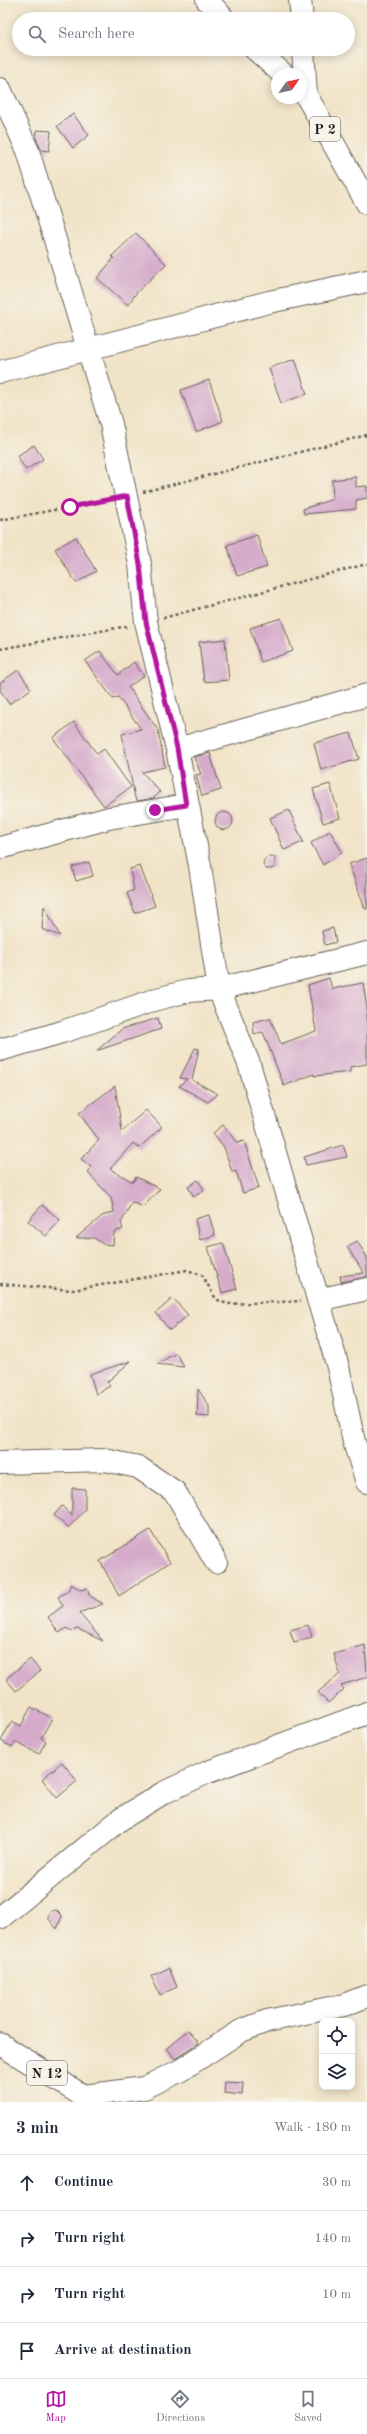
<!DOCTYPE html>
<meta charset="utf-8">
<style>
:root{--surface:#fff;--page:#f6f6f7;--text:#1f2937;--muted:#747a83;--line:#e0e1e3;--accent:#b5179e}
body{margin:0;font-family:"Old Standard TT",serif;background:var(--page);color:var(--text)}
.controls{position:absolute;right:12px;bottom:12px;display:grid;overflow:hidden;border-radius:8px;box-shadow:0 2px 10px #0003}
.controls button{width:36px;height:36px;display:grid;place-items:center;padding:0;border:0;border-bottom:1px solid var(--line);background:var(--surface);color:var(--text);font:20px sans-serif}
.compass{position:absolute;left:271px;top:68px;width:36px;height:36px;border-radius:50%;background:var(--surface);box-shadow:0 2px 10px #0003;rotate:56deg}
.stop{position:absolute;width:12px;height:12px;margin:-9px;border:3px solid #b5179e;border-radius:50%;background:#fff}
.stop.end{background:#b5179e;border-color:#fff;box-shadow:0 1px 4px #0008}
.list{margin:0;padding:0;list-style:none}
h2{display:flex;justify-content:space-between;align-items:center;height:52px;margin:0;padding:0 16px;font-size:17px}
h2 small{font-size:13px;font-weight:400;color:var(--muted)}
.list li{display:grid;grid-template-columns:26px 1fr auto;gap:12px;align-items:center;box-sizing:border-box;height:56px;padding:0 16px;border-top:1px solid var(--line)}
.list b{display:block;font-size:15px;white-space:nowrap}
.list em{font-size:13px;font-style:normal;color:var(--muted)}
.icon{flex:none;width:22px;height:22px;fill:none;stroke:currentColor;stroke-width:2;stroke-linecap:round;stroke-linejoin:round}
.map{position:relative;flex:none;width:367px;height:2102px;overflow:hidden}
.search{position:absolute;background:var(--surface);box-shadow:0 2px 10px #0003;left:12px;right:12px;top:12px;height:44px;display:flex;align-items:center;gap:10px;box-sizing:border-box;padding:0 14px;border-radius:22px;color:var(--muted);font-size:15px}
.sheet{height:276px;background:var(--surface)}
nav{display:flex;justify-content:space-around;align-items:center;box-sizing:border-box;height:56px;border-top:1px solid var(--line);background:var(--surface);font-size:11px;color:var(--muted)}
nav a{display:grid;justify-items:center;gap:2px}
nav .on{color:var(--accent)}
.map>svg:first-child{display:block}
</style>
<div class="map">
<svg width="367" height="2102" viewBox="0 0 367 2102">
<rect width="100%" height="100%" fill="#f7f3e8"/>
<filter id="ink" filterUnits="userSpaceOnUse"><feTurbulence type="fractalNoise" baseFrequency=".025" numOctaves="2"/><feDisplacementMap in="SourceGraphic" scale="8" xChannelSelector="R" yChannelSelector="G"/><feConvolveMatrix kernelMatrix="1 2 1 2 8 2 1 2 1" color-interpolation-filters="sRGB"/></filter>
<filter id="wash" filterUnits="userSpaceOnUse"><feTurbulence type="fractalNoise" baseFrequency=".012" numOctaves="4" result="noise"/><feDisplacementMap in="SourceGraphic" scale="16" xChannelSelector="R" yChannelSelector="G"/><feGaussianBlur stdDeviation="0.9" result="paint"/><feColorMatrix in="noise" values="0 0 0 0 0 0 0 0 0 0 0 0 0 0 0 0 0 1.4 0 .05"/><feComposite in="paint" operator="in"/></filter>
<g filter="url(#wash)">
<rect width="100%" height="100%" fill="#f1e3c7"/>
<g id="blocks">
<path fill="#d5aacb" d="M73,114L89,135L73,148L57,126Z
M37,130L51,131L49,151L41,150L36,138Z
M136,233L166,264L137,292L128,305L97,278L114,258L112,256Z
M295,359L307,394L281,403L269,368Z
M209,380L223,421L196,432L181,390Z
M34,445L43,459L26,470L17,456Z
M356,477V487L367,486V498L356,500V509L304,514L303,509L333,499L332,480Z
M257,535L267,567L237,576L227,545Z
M76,537L96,571L76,583L55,549Z
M281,618L293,651L261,662L250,628Z
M225,639L229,680L204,682L199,642Z
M100,651L118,675L134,662L144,676L128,687L158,730L165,767L142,772L160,792L154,798L138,801L135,798L122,734L141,729L118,697L113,699L85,661Z
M18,670L31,689L9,704L0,690V683Z
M74,722L97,754L104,749L131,787L104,806L53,738Z
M351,733L359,759L321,770L314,743Z
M210,753L221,790L202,796L196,775L201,774L194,757Z
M330,784L340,818L323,823L313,789Z
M289,810L303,842L284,850L270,818Z
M215 821a9 9 0 1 1 18 0a9 9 0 1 1-18 0Z
M330,831L342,852L323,865L311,843Z
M268,857H275V867L271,869H266L263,865L264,860Z
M367,858V909H365L349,864Z
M89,862L93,876L76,881L72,867Z
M140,866L155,906L135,913L127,893L134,890L130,869Z
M44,906L60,936L42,929Z
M333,928L336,942L325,945L322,931Z
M329,978L332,989L363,983L367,1008V1064L350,1067V1072L314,1076V1074L284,1086L263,1032L254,1034L253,1022L270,1018L281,1044L316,1031L308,985Z
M158,1018L161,1029L96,1051L122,1029Z
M195,1048L199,1049L192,1080L218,1094L208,1102L179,1086L187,1079L180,1078Z
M115,1086L122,1131L146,1110L162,1127L139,1148L133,1143L110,1169L133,1182L136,1177L160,1189L143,1207L132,1202L121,1223L123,1229L114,1232L113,1245L103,1244L94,1238H76L102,1216L114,1212L111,1197L88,1173L91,1167L81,1159L99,1140L79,1113Z
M223,1125L237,1143L244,1141L259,1188L243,1193L236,1171L232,1172L224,1147L213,1133Z
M343,1145L347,1157L306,1165L304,1157Z
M198,1180L204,1190L194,1197L188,1187Z
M42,1205L60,1220L46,1236L28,1221Z
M209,1215L215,1235L200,1240L195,1219Z
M357,1241L367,1257V1277L341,1282L340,1276L364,1273L347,1247Z
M223,1243L237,1289L222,1293L208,1247Z
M173,1298L188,1315L170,1330L156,1313Z
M176,1353L184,1367L157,1364Z
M131,1361L107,1382L110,1386L96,1394L90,1374Z
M198,1389L209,1406V1417L197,1416Z
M72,1488L85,1489V1510L68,1528L54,1515L62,1506L72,1516Z
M150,1530L170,1562L119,1596L100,1561Z
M71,1584L81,1590L87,1588L90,1596L103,1604L79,1613L103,1641L78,1629L72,1631L66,1628L59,1633L48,1617L63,1606L58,1597L68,1591Z
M308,1625L312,1637L294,1642L290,1630Z
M365,1645L367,1677L341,1685L344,1689L328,1703L318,1692L340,1674L334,1654Z
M30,1659L40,1671L16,1691L6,1679Z
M31,1707L52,1718L41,1738L46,1741L39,1754L15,1742L12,1747L1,1741L12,1721L21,1726Z
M62,1762L77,1781L57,1798L42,1779Z
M56,1910L62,1916L57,1929L48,1918L51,1911Z
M169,1968L177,1987L160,1995L151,1976Z
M188,2030L199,2043L175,2059L167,2048Z
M225,2082L243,2083L242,2095L224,2093Z"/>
</g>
</g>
<g filter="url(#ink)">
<use href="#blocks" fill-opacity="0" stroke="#676258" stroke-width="1"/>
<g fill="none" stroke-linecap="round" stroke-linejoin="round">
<g stroke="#676258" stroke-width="24">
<path id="minor" d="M207,0L224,19
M255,49L283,74
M0,89L28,151L111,424L140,564L146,622L177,749L200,866L219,989L249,1064L338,1367L354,1442L367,1482
M0,372L269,302L367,281
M177,749L367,695
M0,848L109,818L187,805
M0,1050L62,1032L157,999L188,991L219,989L367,953
M318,1300L367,1289
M0,1463L105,1460L138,1467L175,1492L216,1562
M0,1918L121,1819L163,1793L208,1772L367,1713
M84,2096L144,2088L181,2070L241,2031L267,2021L344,2005L367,1996"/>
</g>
<g stroke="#676258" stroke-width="24">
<path id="major" d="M300,0L302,19
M303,49L306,95L367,203"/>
</g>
<g stroke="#676258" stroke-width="24">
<path id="highway" d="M0,2044L93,2102"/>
</g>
<path stroke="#676258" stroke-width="2.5" stroke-dasharray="3 3" stroke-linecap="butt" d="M143,492L367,435
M0,520L109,500
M163,618L367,564
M0,649L128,626
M0,1284L73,1290L187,1270L202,1275L216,1299L227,1304L301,1301"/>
<use href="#minor" stroke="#fff" stroke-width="22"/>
<use href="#major" stroke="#fff" stroke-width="22"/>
<use href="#highway" stroke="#fff" stroke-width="22"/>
</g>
</g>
<g fill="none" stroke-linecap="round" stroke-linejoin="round" filter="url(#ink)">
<path stroke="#b5179e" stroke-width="5" d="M70,507L127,496L140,564L146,622L177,748L186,805L155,810"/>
</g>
<g text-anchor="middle" stroke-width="3.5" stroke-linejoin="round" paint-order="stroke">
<g fill="#f7f3e8" stroke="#5e5c59" stroke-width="1">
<rect x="310" y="117" width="30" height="24" rx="3"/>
<rect x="27" y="2061" width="40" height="24" rx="3"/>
</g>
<g font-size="14" font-weight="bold" fill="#1c1c1c">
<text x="325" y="134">P 2</text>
<text x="47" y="2078">N 12</text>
</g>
</g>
</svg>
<div class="controls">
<button><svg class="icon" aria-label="locate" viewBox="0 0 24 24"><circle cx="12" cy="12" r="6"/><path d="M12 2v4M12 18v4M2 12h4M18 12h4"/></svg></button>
<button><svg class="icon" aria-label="layers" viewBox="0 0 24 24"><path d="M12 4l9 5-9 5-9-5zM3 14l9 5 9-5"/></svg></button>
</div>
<svg class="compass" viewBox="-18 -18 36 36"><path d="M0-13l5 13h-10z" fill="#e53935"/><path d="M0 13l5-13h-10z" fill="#747a83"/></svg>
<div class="stop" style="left:70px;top:507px"></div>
<div class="stop end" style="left:155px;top:810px"></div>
<div class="search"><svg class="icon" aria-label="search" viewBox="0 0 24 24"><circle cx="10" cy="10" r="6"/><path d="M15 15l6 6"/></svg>Search here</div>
</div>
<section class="sheet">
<h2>3 min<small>Walk · 180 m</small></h2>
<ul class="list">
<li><svg class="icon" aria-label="ahead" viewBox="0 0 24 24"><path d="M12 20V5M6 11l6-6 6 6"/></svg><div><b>Continue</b></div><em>30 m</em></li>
<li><svg class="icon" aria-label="right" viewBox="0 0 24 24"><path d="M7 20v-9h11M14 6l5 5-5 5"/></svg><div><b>Turn right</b></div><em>140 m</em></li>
<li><svg class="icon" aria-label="right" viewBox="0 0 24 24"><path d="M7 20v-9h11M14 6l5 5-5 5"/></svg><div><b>Turn right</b></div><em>10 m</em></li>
<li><svg class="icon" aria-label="arrive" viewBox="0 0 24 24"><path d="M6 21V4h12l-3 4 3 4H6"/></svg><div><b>Arrive at destination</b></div></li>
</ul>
</section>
<nav>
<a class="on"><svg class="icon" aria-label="map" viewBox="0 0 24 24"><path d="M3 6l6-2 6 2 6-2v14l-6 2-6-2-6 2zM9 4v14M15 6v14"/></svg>Map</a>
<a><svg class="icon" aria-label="directions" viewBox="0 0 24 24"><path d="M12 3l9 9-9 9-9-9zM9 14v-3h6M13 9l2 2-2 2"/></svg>Directions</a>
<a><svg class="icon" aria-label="saved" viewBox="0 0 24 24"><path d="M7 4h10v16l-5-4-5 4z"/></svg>Saved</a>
</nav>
